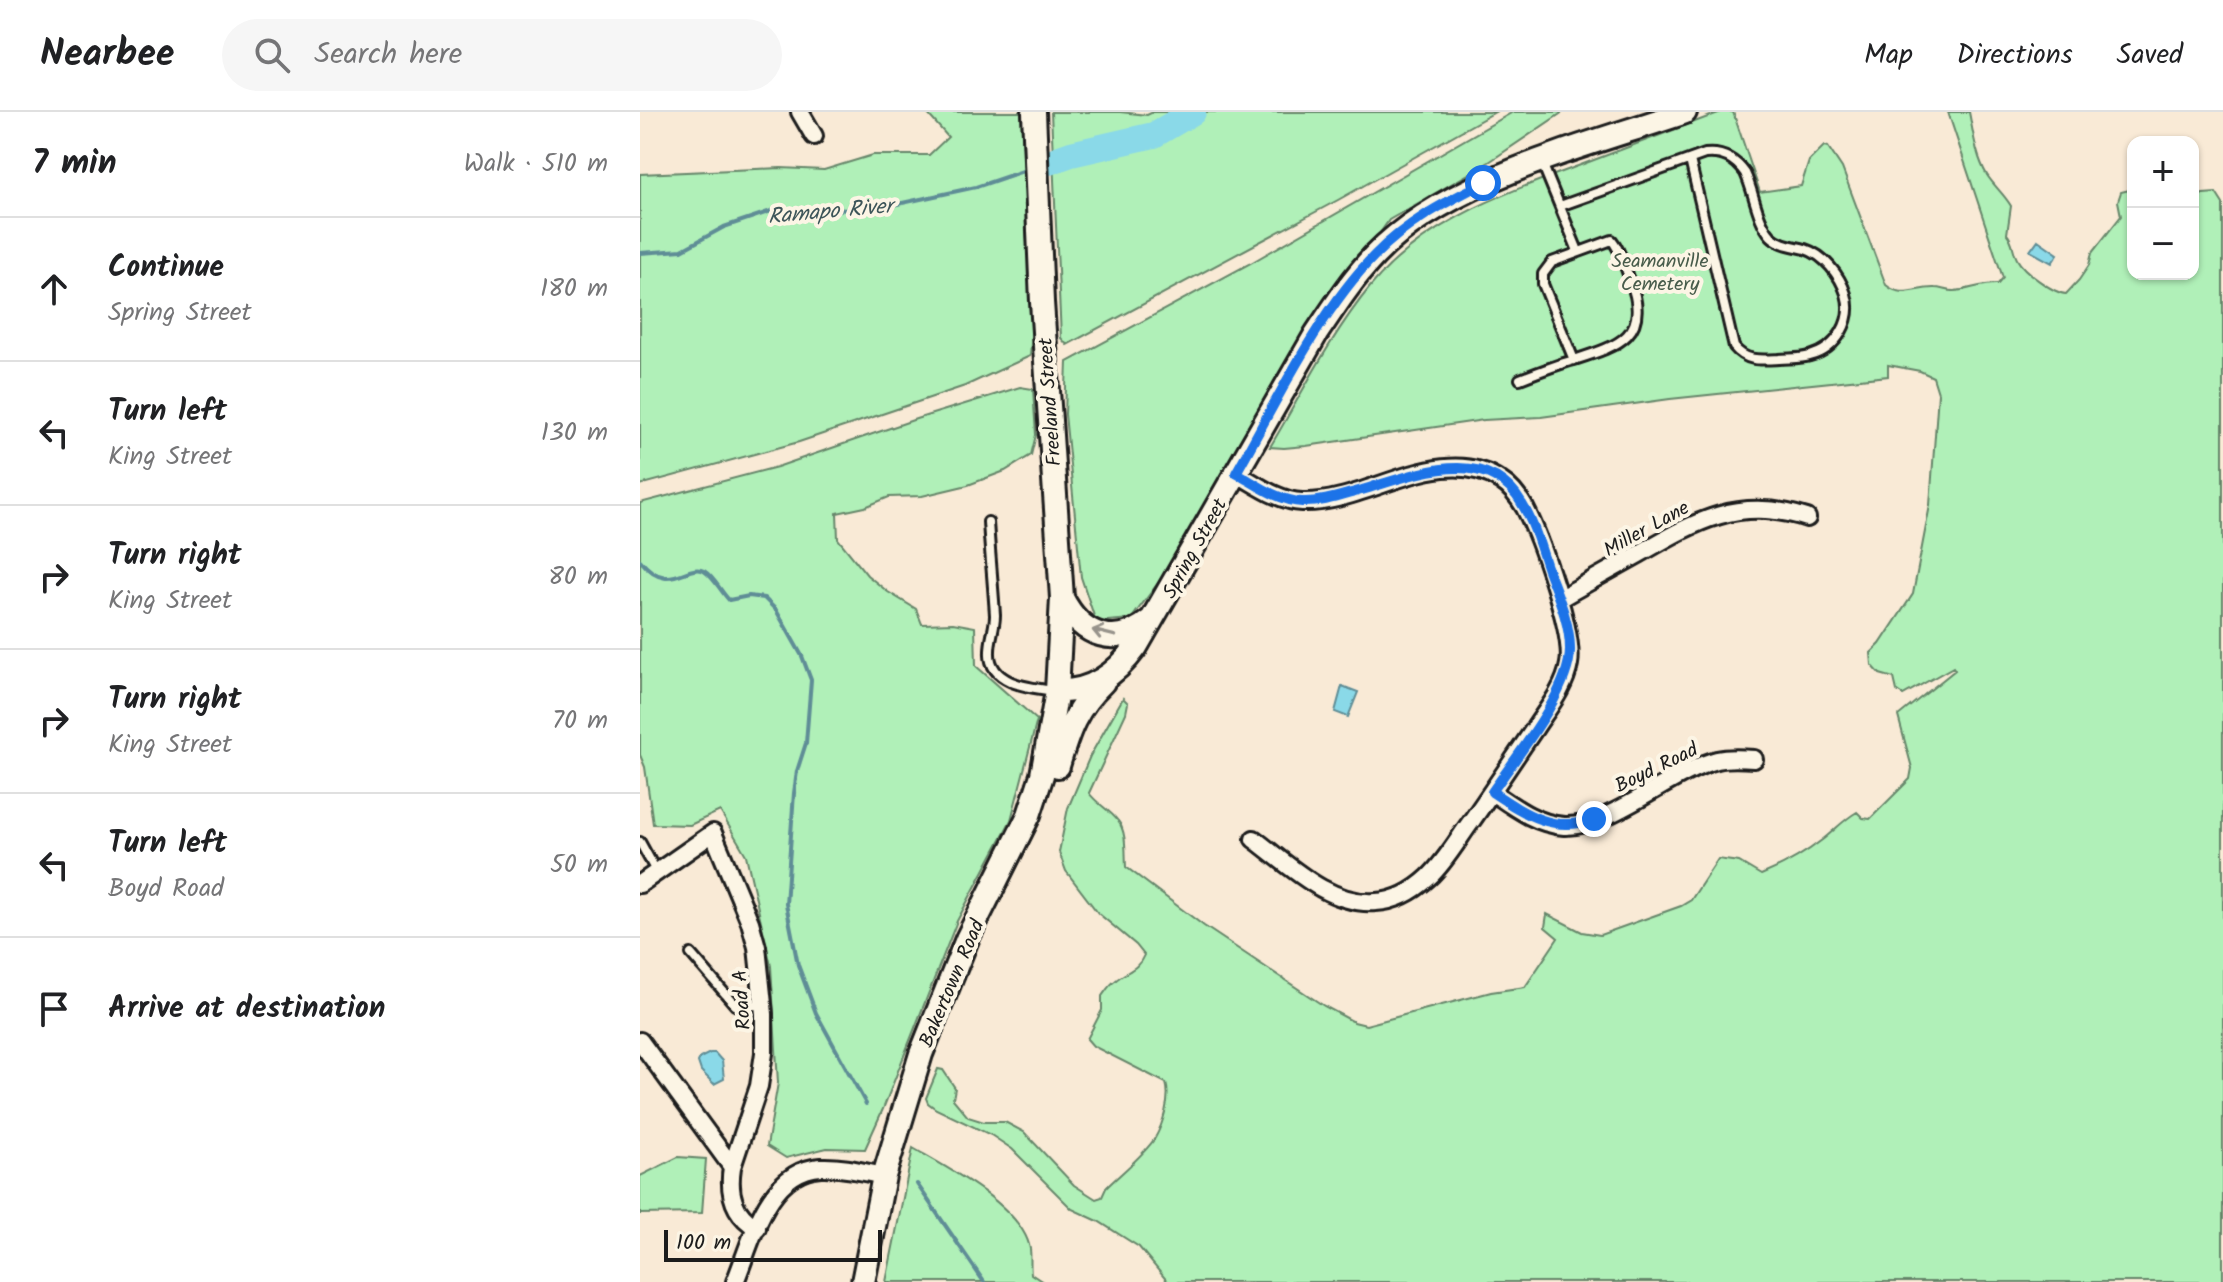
<!DOCTYPE html>
<meta charset="utf-8">
<style>
:root{--surface:#fff;--page:#f6f6f6;--text:#202124;--muted:#757577;--line:#e0e0e0}
body{margin:0;font-family:Kalam,sans-serif;background:var(--page);color:var(--text)}
.controls{position:absolute;right:24px;top:24px;display:grid;overflow:hidden;border-radius:16px;box-shadow:0 2px 6px #0004}
.controls button{width:72px;height:72px;display:grid;place-items:center;padding:0;border:0;border-bottom:2px solid var(--line);background:var(--surface);color:var(--text);font:40px sans-serif}
.scale{position:absolute;left:24px;bottom:20px;width:218px;box-sizing:border-box;padding-left:8px;border:4px solid #1c1c1c;border-top:0;font-size:22px;line-height:28px;white-space:nowrap;color:#1c1c1c;-webkit-text-stroke:6px #fcf5e5;paint-order:stroke}
.stop{position:absolute;width:24px;height:24px;margin:-18px;border:6px solid #1a73e8;border-radius:50%;background:#fff}
.stop.end{background:#1a73e8;border-color:#fff;box-shadow:0 2px 8px #0008}
.list{margin:0;padding:0;list-style:none}
h2{display:flex;justify-content:space-between;align-items:center;height:104px;margin:0;padding:0 32px;font-size:34px}
h2 small{font-size:26px;font-weight:400;color:var(--muted)}
.list li{display:grid;grid-template-columns:52px 1fr auto;gap:24px;align-items:center;box-sizing:border-box;height:144px;padding:0 32px;border-top:2px solid var(--line)}
.list b{display:block;font-size:30px;white-space:nowrap}
.list p{margin:0;font-size:26px;white-space:nowrap;color:var(--muted)}
.list em{font-size:26px;font-style:normal;color:var(--muted)}
.icon{flex:none;width:44px;height:44px;fill:none;stroke:currentColor;stroke-width:2;stroke-linecap:round;stroke-linejoin:round}
.map{position:relative;flex:none;width:1583px;height:1170px;overflow:hidden}
header{display:flex;align-items:center;gap:48px;box-sizing:border-box;height:112px;padding:0 40px;background:var(--surface);border-bottom:2px solid var(--line)}
header strong{font-size:38px}
nav{display:flex;gap:44px;margin-inline-start:auto;font-size:28px}
.search{width:560px;height:72px;background:var(--page);display:flex;align-items:center;gap:20px;box-sizing:border-box;padding:0 28px;border-radius:44px;color:var(--muted);font-size:30px}
main{display:flex}
aside{flex:1;background:var(--surface)}
.map>svg:first-child{display:block}
</style>
<header>
<strong>Nearbee</strong>
<div class="search"><svg class="icon" aria-label="search" viewBox="0 0 24 24"><circle cx="10" cy="10" r="6"/><path d="M15 15l6 6"/></svg>Search here</div>
<nav><a>Map</a><a>Directions</a><a>Saved</a></nav>
</header>
<main>
<aside>
<h2>7 min<small>Walk · 510 m</small></h2>
<ul class="list">
<li><svg class="icon" aria-label="ahead" viewBox="0 0 24 24"><path d="M12 20V5M6 11l6-6 6 6"/></svg><div><b>Continue</b><p>Spring Street</p></div><em>180 m</em></li>
<li><svg class="icon" aria-label="left" viewBox="0 0 24 24"><path d="M17 20v-9H6M10 6l-5 5 5 5"/></svg><div><b>Turn left</b><p>King Street</p></div><em>130 m</em></li>
<li><svg class="icon" aria-label="right" viewBox="0 0 24 24"><path d="M7 20v-9h11M14 6l5 5-5 5"/></svg><div><b>Turn right</b><p>King Street</p></div><em>80 m</em></li>
<li><svg class="icon" aria-label="right" viewBox="0 0 24 24"><path d="M7 20v-9h11M14 6l5 5-5 5"/></svg><div><b>Turn right</b><p>King Street</p></div><em>70 m</em></li>
<li><svg class="icon" aria-label="left" viewBox="0 0 24 24"><path d="M17 20v-9H6M10 6l-5 5 5 5"/></svg><div><b>Turn left</b><p>Boyd Road</p></div><em>50 m</em></li>
<li><svg class="icon" aria-label="arrive" viewBox="0 0 24 24"><path d="M6 21V4h12l-3 4 3 4H6"/></svg><div><b>Arrive at destination</b></div></li>
</ul>
</aside>
<div class="map">
<svg width="1583" height="1170" viewBox="0 0 1583 1170">
<rect width="100%" height="100%" fill="#f9ead6"/>
<filter id="ink" filterUnits="userSpaceOnUse"><feTurbulence type="fractalNoise" baseFrequency=".0125" numOctaves="2"/><feDisplacementMap in="SourceGraphic" scale="16" xChannelSelector="R" yChannelSelector="G"/><feConvolveMatrix kernelMatrix="1 2 1 2 8 2 1 2 1" color-interpolation-filters="sRGB"/></filter>
<g filter="url(#ink)">
<path fill="#b0f0b8" stroke="#66866a" stroke-width="2" d="M286,0H381L392,219L390,244L325,274L159,330L0,373V62L141,56L184,58L233,43H289L308,25Z
M411,0H480L507,3L513,0H855L698,88L427,233L421,226Z
M873,0H923L849,50L749,108L643,260L542,439L491,507L456,510L441,465L425,302L427,250L609,152Z
M1081,0H1093L1120,80L1161,74L1169,49L1184,34L1188,35L1202,56L1246,173C1263,187 1276,175 1295,176C1301,176 1307,179 1314,179C1329,178 1343,171 1358,172L1363,166L1308,0H1329C1333,20 1336,45 1347,63C1354,74 1364,82 1371,94L1367,122C1374,130 1372,138 1377,147C1383,159 1413,181 1426,182L1439,168L1449,153L1452,141L1481,104L1478,89L1481,80L1493,77V162H1553V88L1563,82L1576,81L1583,92V1170H528L499,1135L458,1109L432,1097L372,1037L351,1023L296,997L288,991L286,986L298,957L303,958L315,976L313,987L328,1005L344,1010H365L384,1020L434,1073L456,1087L462,1085L466,1076C480,1062 505,1042 515,1026C523,1012 531,986 526,971L453,934L447,927L462,898V884C466,879 469,873 475,869C486,859 498,858 504,843L496,833L458,801L426,759L419,740L428,696L450,644L483,586L488,591L486,601L449,681C457,692 470,698 478,709C487,720 485,741 486,755L564,814L684,894L714,910L726,913L851,880L885,875L918,826L905,815L907,802L942,820L960,823L1041,794L1051,788L1078,747L1099,750L1121,763C1143,754 1163,743 1182,728C1194,719 1203,708 1217,700L1223,706L1230,707L1270,667L1272,656L1258,604L1315,558L1313,555L1263,583L1257,579L1254,566L1240,562L1232,553L1231,541L1240,532L1273,482L1290,393L1298,281L1293,265L1280,259L1248,253V264L1030,287L901,305L844,308L666,334L644,336L630,335C662,281 691,223 730,175C783,110 863,82 938,54C986,36 1033,18 1081,0Z
M380,275L393,277L396,323L391,343L365,359L328,373L282,384L249,385L225,395L197,401L198,427L227,463L248,480L276,497L282,512L313,511L335,515L336,554L397,608L371,708L317,809L243,997L225,1037L187,1036L146,1046L127,1034L138,971L131,854L106,743L80,699L50,713L13,712L5,655L0,643V391L137,355L276,307Z
M273,1036C307,1056 383,1095 390,1137C391,1145 390,1154 391,1162L403,1170H246Z
M38,1045L66,1047L62,1101L0,1102V1064Z"/>
<path fill="#8ad9e8" stroke="#5e8d96" stroke-width="2" d="M1398,128L1418,142L1412,151L1390,139Z
M702,574L718,580L708,605L695,600Z
M70,941H75L82,949L84,967L74,972L61,959L58,950L60,946Z"/>
<g fill="none" stroke-linecap="round" stroke-linejoin="round">
<path stroke="#5e8d96" stroke-width="4" d="M0,141L42,138L84,115L137,97L230,98L336,75L383,59
M0,448C29,484 47,450 64,459C74,465 81,480 89,488L109,484L124,486L136,498L162,544L171,568L166,631L157,659L154,681L146,792L158,853L176,901L226,992
M277,1072L344,1170"/>
<path stroke="#8ad9e8" stroke-width="26" d="M409,50L431,42L514,23L553,0"/>
<g stroke="#1c1c1c" stroke-width="14">
<path id="lane" d="M902,51L938,139
M920,94L1065,42C1083,40 1095,47 1105,61C1114,80 1117,109 1131,124C1140,133 1154,134 1165,137C1184,143 1200,163 1206,182C1214,208 1197,237 1170,244C1160,247 1149,246 1139,247C1121,248 1106,250 1094,235L1050,48
M880,267C898,260 916,253 934,248C978,234 1012,224 990,168C985,155 981,139 972,128L912,150L903,162V172L934,248
M348,410C350,441 353,472 355,503C355,515 350,527 350,539C348,573 392,576 416,579
M0,730L16,759
M51,842L95,893L100,895L123,892"/>
</g>
<g stroke="#1c1c1c" stroke-width="22">
<path id="street" d="M160,0L174,24
M596,361C616,372 638,389 662,390C724,393 803,328 861,369C871,375 879,386 885,396C900,425 935,522 929,552C925,576 908,596 895,616C873,648 852,680 830,711C817,729 805,750 789,765C774,779 757,789 736,790C689,794 649,753 614,727
M919,487C945,472 972,457 999,442C1056,409 1099,384 1167,406
M852,680C874,695 896,712 924,714C969,716 1031,660 1077,648C1089,645 1102,646 1114,647
M0,772L73,721L110,810L117,835L124,902V941L119,974L92,1055
M0,929L92,1055C88,1081 93,1102 117,1116
M95,1170C112,1129 127,1058 181,1055C201,1054 224,1060 244,1064"/>
</g>
<g stroke="#1c1c1c" stroke-width="28">
<path id="secondary" d="M422,486C442,525 476,537 511,508
M417,579C452,581 477,561 496,535L676,222C694,195 712,167 735,143C808,67 947,34 1045,0
M418,654C428,619 436,596 463,570
M223,1170L244,1064L281,942L327,827L389,703L402,663L417,579L422,486L402,190L394,0"/>
</g>
<use href="#lane" stroke="#fcf5e5" stroke-width="8"/>
<use href="#street" stroke="#fcf5e5" stroke-width="16"/>
<use href="#secondary" stroke="#fcf5e5" stroke-width="22"/>
</g>
<defs><path id="oneway-shaft" d="M-6 0H5M1.5-3L5.5 0L1.5 3" fill="none" stroke-width="1.6" stroke-linecap="round" stroke-linejoin="round" transform="scale(2)"/></defs>
<use stroke="#97938b" href="#oneway-shaft" transform="translate(464 521) rotate(-166)"/>
</g>
<g fill="none" stroke-linecap="round" stroke-linejoin="round" filter="url(#ink)">
<path stroke="#1a73e8" stroke-width="10" d="M843,71C804,91 766,111 735,143C680,198 635,292 596,361C616,372 638,389 662,390C682,391 703,383 722,378C774,363 846,331 882,392C894,411 900,434 907,455C916,480 930,509 930,537C931,578 876,645 852,680C885,702 914,722 954,707"/>
</g>
<g text-anchor="middle" stroke-width="8" stroke-linejoin="round" paint-order="stroke">
<g font-size="20" fill="#485c4b" stroke="#fcf5e5">
<text x="1020" y="155">Seamanville<tspan x="1020" dy="23">Cemetery</tspan></text>
</g>
<g font-size="20" fill="#1c1c1c" stroke="#fcf5e5">
<text transform="translate(409 290) rotate(-94)" y="7">Freeland Street</text>
<text transform="translate(1006 416) rotate(-29)" y="7">Miller Lane</text>
<text transform="translate(554 436) rotate(-61)" y="7">Spring Street</text>
<text transform="translate(1016 655) rotate(-26)" y="7">Boyd Road</text>
<text transform="translate(311 871) rotate(-67)" y="7">Bakertown Road</text>
<text transform="translate(101 888) rotate(-94)" y="7">Road A</text>
</g>
<g font-size="22" font-style="italic" fill="#3d5559" stroke="#fcf5e5">
<text transform="translate(190 98) rotate(-5)" y="8">Ramapo River</text>
</g>
</g>
</svg>
<div class="controls">
<button>+</button>
<button>−</button>
</div>
<div class="scale">100 m</div>
<div class="stop" style="left:843px;top:71px"></div>
<div class="stop end" style="left:954px;top:707px"></div>
</div>
</main>
